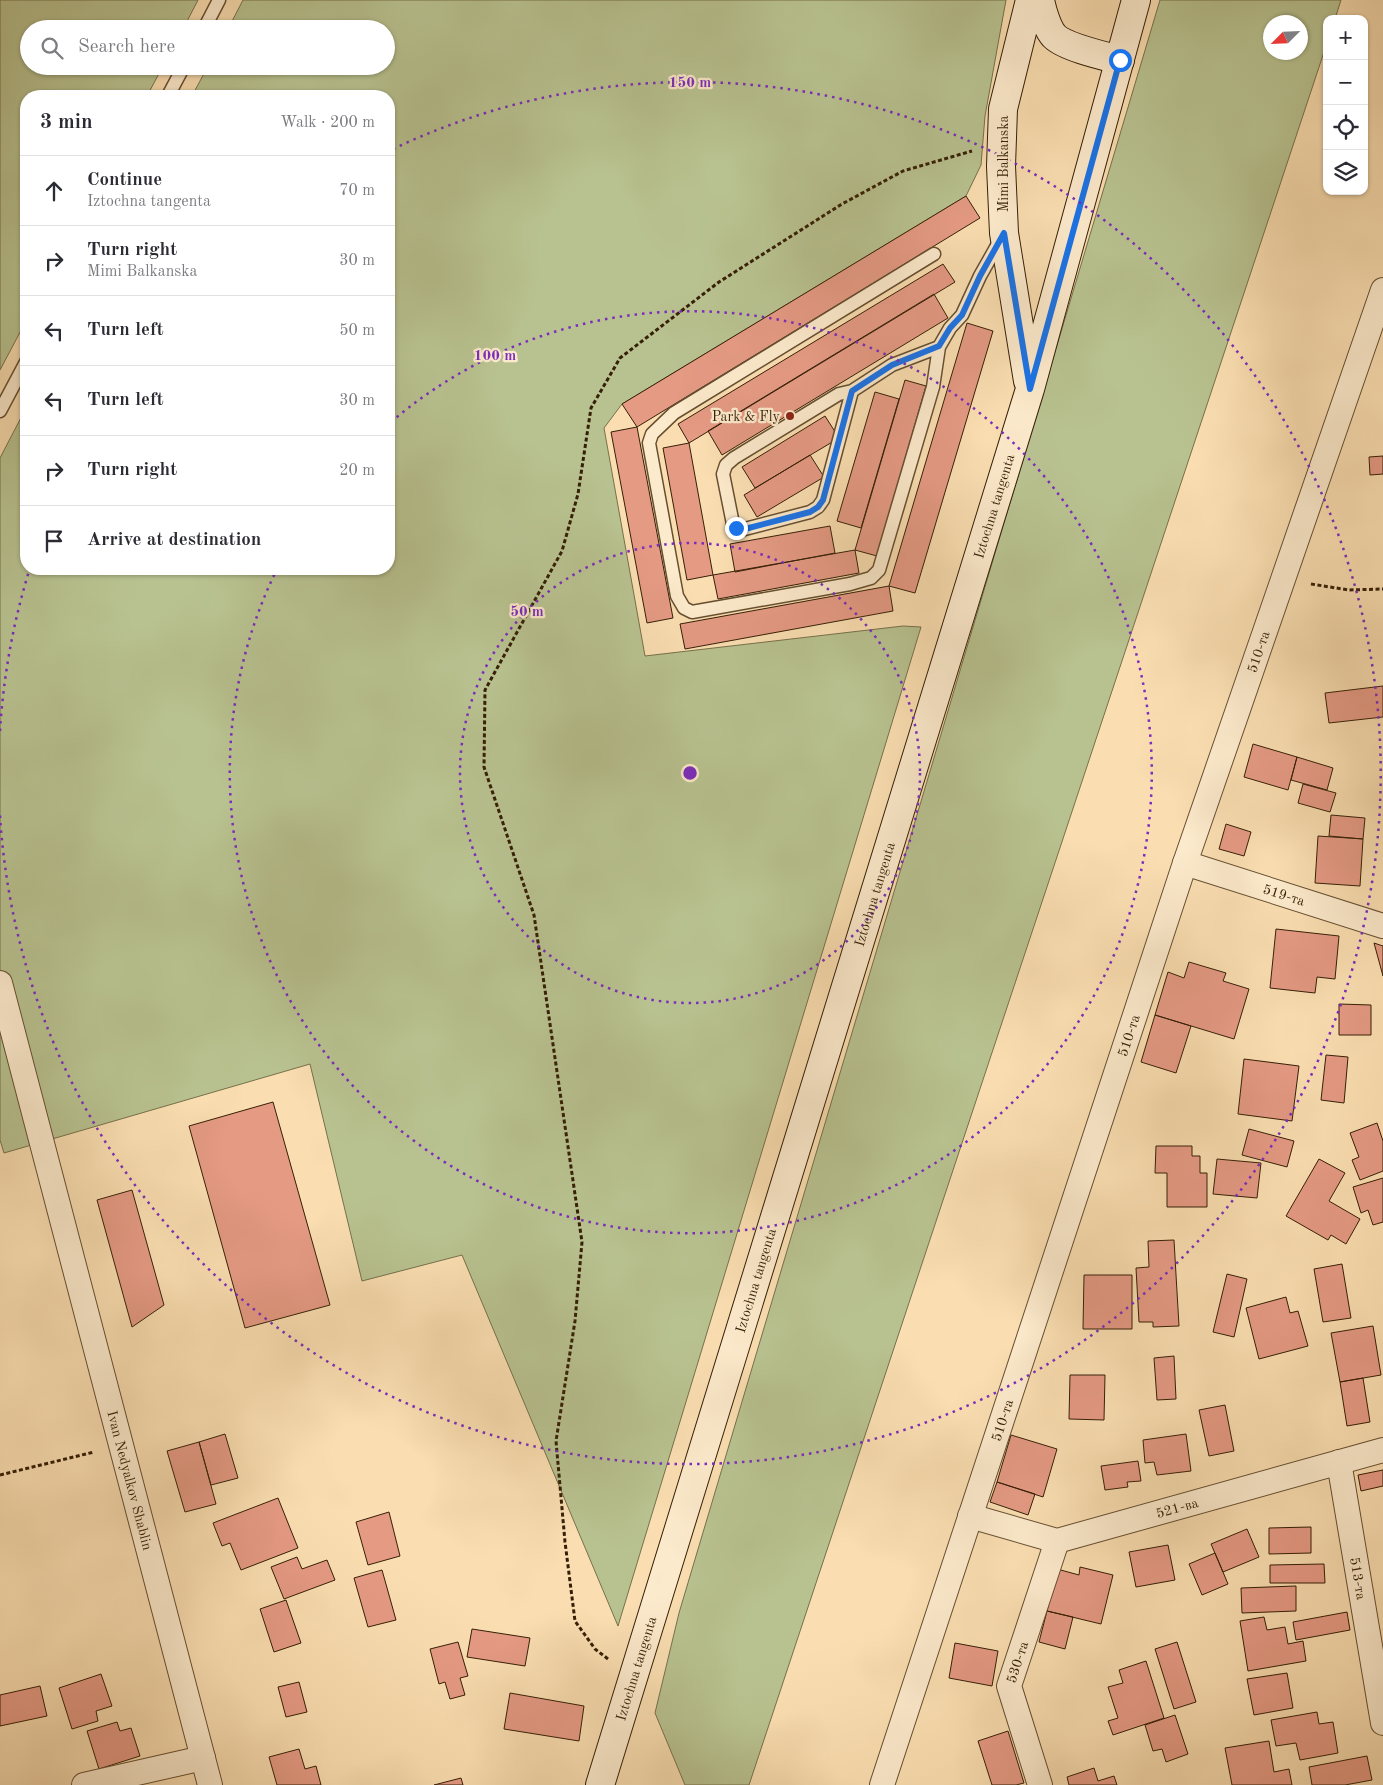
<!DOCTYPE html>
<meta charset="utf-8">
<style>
:root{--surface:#fff;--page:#f7f7f7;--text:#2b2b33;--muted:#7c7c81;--line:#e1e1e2}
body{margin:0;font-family:"Old Standard TT",serif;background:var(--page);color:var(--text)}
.controls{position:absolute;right:15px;top:15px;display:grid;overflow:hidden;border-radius:10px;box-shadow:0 1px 4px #0004}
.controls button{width:45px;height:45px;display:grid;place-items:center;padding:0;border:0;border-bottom:1px solid var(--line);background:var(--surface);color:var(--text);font:25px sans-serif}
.compass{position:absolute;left:1263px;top:15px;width:45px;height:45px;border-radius:50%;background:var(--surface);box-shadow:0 1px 4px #0004;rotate:246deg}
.stop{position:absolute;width:15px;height:15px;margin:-11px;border:4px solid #1a73e8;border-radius:50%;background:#fff}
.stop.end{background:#1a73e8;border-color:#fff;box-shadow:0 1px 5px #0008}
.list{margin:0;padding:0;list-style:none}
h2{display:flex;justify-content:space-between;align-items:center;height:65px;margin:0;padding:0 20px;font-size:21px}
h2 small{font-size:16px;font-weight:400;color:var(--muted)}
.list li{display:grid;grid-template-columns:32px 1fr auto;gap:15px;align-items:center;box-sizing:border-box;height:70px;padding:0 20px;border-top:1px solid var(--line)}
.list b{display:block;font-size:19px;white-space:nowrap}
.list p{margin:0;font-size:16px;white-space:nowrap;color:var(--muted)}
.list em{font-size:16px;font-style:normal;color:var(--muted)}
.icon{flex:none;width:28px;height:28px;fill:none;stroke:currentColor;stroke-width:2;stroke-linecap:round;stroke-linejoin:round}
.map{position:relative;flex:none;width:1383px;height:1785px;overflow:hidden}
.search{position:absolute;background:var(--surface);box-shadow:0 1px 4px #0004;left:20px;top:20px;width:375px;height:55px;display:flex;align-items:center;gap:12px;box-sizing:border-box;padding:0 18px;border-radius:28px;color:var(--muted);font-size:19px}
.panel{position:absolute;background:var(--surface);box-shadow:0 1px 4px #0004;left:20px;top:90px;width:375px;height:485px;border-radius:20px}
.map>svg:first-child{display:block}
</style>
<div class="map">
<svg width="1383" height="1785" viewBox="0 0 1383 1785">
<rect width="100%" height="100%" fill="#fadeb1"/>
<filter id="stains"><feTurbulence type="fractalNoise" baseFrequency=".004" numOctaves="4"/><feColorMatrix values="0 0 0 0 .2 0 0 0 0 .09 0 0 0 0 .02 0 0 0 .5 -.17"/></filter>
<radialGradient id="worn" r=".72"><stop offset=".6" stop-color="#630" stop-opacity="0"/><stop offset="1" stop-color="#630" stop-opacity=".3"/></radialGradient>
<path fill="#b8c290" stroke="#76704b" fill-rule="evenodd" d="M0,0H198L183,29H29V66H163L147,96H26V321L0,370Z
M243,0H1006L985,116L981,165L966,196L622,404L604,428L645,656L903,626L921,627L618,1626L462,1255L362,1281L310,1064L4,1153L0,1140V458L26,408V569H389V96H192L208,66H386V29H228Z
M1160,0H1341L1335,19H1327V43L749,1785H685L655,1713L679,1613ZM1300,22V52H1270V22Z"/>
<path fill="#e59a84" stroke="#351f06" d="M966,196L980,218L637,427L622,404Z
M943,264L955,282L689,443L678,424Z
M934,294L948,318L722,455L708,431Z
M967,323L993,331L915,593L889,586Z
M905,380L926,386L877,556L855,550Z
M875,392L899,399L861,528L837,521Z
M825,416L839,438L755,488L742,467Z
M637,427L673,618L647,623L611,432Z
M689,443L713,575L687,580L663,448Z
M810,455L824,477L757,517L744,495Z
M1383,456V474L1370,475L1369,457Z
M830,526L835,553L735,572L730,544Z
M855,550L859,573L718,599L713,575Z
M889,586L893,611L685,649L680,624Z
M1383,686V717L1329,723L1325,693Z
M1253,744L1297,757L1288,790L1244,777Z
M1297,757L1333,768L1327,790L1291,780Z
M1303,784L1336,793L1330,812L1298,803Z
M1331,815L1365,818L1363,839L1329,836Z
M1226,824L1251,832L1244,856L1219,849Z
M1318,836L1363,839L1360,886L1315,883Z
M1276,929L1339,936L1335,979L1317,977L1315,993L1270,988Z
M1374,943L1383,946V976Z
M1189,962L1226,973L1223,981L1249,989L1234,1039L1155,1015L1168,972L1184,978Z
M1339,1004L1371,1005V1035H1339Z
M1155,1015L1191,1026L1176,1073L1141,1062Z
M1326,1055L1348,1057L1344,1103L1321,1100Z
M1244,1059L1299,1066L1292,1121L1238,1114Z
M273,1102L330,1305L245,1328L189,1126Z
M1377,1123L1383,1141V1171L1360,1180L1352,1160L1359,1157L1350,1133Z
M1249,1129L1294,1141L1287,1167L1242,1155Z
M1156,1146H1192V1156H1200V1173H1207V1207H1167V1173H1155Z
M1217,1159L1261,1163L1257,1198L1213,1194Z
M1319,1159L1345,1173L1329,1201L1360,1219L1346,1244L1331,1235L1328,1240L1286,1216Z
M1383,1178V1222L1373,1225L1368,1210L1361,1213L1353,1187Z
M132,1190L164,1305L132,1327L97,1200Z
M1174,1240L1179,1326L1153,1327V1322H1139L1136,1268L1149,1267L1148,1241Z
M1342,1264L1351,1318L1323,1322L1314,1269Z
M1227,1274L1247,1279L1234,1337L1213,1332Z
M1084,1275H1132V1329H1083Z
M1286,1297L1290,1313L1298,1311L1308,1346L1259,1359L1246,1308Z
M1373,1326L1381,1375L1340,1382L1331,1333Z
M1174,1356L1176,1399L1157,1400L1154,1358Z
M1070,1375H1105L1104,1420L1069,1419Z
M1363,1378L1370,1422L1347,1426L1340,1382Z
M1225,1405L1234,1451L1209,1456L1199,1410Z
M225,1434L238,1478L211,1485L199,1442Z
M1186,1434L1191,1471L1157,1475L1154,1462L1145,1463L1143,1440Z
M1011,1435L1057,1449L1043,1497L997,1482Z
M199,1442L216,1504L185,1512L167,1451Z
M1138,1461L1141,1481L1127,1482L1128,1487L1105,1490L1101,1466Z
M1383,1470V1486L1361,1491L1358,1475Z
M997,1482L1035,1494L1028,1515L990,1502Z
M278,1498L298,1548L241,1570L230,1543L222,1546L213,1523Z
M389,1512L400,1556L368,1565L356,1522Z
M1311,1527V1553L1269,1554V1528Z
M1247,1529L1259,1557L1223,1572L1211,1544Z
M1168,1545L1175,1580L1136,1587L1129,1552Z
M1215,1553L1228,1584L1202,1595L1189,1564Z
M297,1557L302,1569L327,1560L335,1580L284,1599L271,1567Z
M1324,1564L1325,1583H1270V1565Z
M1080,1567L1113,1575L1101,1624L1047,1611L1057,1569L1079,1575Z
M382,1570L396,1620L368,1627L354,1578Z
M1296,1586V1611L1242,1613L1241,1588Z
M286,1600L301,1643L274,1652L260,1609Z
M1047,1611L1073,1617L1065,1649L1039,1642Z
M1347,1612L1350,1630L1296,1640L1293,1622Z
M1264,1617L1267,1630L1285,1627L1288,1644L1303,1641L1306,1661L1248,1671L1240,1621Z
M472,1629L530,1638L525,1666L467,1657Z
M458,1642L468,1676L460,1678L465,1695L450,1699L445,1682L439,1684L430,1649Z
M1177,1642L1196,1702L1174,1709L1155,1649Z
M955,1643L998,1651L992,1686L949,1678Z
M1146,1661L1164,1718L1113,1735L1108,1721L1118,1718L1108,1687L1123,1683L1119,1670Z
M1287,1673L1293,1708L1254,1715L1247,1679Z
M101,1674L112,1706L96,1711L98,1721L72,1729L59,1688Z
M299,1682L307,1712L286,1717L278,1687Z
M40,1686L47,1716L0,1726V1695Z
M510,1693L584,1706L579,1741L504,1729Z
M1317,1712L1319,1724L1333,1722L1338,1753L1300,1760L1296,1743L1276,1746L1271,1720Z
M1175,1715L1188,1754L1166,1762L1162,1749L1153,1751L1145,1725Z
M117,1722L120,1731L131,1728L140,1756L99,1769L87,1731Z
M1008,1731L1024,1783L1016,1785H992L978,1741Z
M1269,1741L1274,1772L1289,1769L1292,1785H1232L1225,1748Z
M299,1749L305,1769L316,1766L321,1785H277L269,1757Z
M1367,1756L1372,1780L1345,1785H1312L1309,1767Z
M1094,1768L1098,1781L1114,1776L1117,1785H1069L1067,1777Z
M461,1778L463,1785H434Z"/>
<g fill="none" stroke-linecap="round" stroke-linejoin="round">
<g stroke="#664f31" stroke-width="15">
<path id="lane" d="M204,29L219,0
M168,96L184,66
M934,254L674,413L652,434L649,443L677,596L684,608L692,612L850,584L871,578L879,570L933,387L939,347L950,328L962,315L980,276L1002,237
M852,391L839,394L734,458L726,465L723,474L733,524L741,530L810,512L818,507L823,500L852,391L892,365L939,347
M0,411L26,362"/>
</g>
<g stroke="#664f31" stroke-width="26">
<g id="street">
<path id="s1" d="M1185,863L1383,926"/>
<path id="s2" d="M0,983L210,1785"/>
<path id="s3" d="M1339,1462L1383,1723"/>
<path id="s4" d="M970,1516L1057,1541L1383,1450"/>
<path d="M84,1785L203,1758"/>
<path id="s5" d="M882,1785L1185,863L1383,290"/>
<path id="s6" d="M1040,1785L1009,1686L1057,1541"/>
</g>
</g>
<g stroke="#351f06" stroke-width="30">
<g id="secondary">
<path d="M1040,0C1042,10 1047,28 1054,36C1065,47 1104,56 1120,60"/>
<path d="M1028,381L1004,233L1001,166L1003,109L1030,0"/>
<path id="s7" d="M600,1785L1030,389L1136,0"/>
</g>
</g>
<path stroke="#351f06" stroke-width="3" stroke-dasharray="4 2.5" stroke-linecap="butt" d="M1311,584L1349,590L1383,589
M0,1475L94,1452
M608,1659L595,1649L575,1621L565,1542L556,1441L575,1321L582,1242L534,915L484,767L485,690L562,551L578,494L591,408L620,358L719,282L842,204L903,171L972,151"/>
<use href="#lane" stroke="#fceacc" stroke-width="12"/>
<use href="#street" stroke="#fceacc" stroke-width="24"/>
<use href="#secondary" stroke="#fceacc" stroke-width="28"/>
</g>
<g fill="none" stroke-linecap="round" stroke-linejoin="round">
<path stroke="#1a73e8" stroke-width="6" d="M736,528L741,530L810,512L818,507L823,500L852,391L892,365L939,346L950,328L962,315L980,276L1004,233L1030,389L1120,60"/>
</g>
<g fill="none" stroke="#7b2cbf" stroke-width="2.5" stroke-dasharray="2.5 5">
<circle cx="690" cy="773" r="230"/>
<path d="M391 422A461 461 0 1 1 276 571"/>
<path d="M0 731A691 691 0 0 1 29 571M393 149A691 691 0 1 1 0 815"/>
</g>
<circle fill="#8f2418" stroke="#fceacc" stroke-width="2" cx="790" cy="416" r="5"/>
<g text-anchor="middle" stroke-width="4.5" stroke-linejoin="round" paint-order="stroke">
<g font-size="14" fill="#351f06" stroke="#fceacc">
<text transform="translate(1003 164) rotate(-90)" y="5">Mimi Balkanska</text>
<text dy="5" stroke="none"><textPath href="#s7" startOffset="1338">Iztochna tangenta</textPath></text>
<text dy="5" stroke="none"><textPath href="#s5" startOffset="1194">510-та</textPath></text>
<text dy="5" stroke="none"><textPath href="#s7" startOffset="932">Iztochna tangenta</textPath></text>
<text dy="5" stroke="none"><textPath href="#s1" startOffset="104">519-та</textPath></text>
<text dy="5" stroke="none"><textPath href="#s5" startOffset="789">510-та</textPath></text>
<text dy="5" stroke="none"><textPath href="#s7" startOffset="528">Iztochna tangenta</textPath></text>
<text dy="5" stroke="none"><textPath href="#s5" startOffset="384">510-та</textPath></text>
<text dy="5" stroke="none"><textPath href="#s2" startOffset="514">Ivan Nedyalkov Shablin</textPath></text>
<text dy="5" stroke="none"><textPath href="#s4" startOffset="215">521-ва</textPath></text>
<text dy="5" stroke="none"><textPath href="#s3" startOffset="118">513-та</textPath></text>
<text dy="5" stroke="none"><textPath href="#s6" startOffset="129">530-та</textPath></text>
<text dy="5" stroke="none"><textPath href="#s7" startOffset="122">Iztochna tangenta</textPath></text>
</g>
<g font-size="14" fill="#351f06" stroke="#fceacc" text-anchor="end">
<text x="780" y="421">Park &amp; Fly</text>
</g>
</g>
<circle cx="690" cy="773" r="8" fill="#7b2cbf" stroke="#fceacc" stroke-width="2.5"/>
<g font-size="15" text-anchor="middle" font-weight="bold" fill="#7b2cbf" stroke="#fceacc" stroke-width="4.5" stroke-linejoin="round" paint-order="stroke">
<text x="690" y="87">150 m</text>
<text x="495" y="360">100 m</text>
<text x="527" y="616">50 m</text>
</g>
<rect width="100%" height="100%" filter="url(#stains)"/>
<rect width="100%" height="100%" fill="url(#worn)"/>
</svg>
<div class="controls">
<button>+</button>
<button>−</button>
<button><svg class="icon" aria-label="locate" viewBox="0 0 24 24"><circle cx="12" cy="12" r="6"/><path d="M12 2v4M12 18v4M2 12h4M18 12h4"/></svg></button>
<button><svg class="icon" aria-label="layers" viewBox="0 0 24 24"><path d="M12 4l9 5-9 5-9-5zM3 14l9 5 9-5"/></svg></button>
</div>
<svg class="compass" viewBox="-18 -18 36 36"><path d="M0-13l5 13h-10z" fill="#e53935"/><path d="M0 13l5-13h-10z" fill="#7c7c81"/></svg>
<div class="stop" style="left:1120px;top:60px"></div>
<div class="stop end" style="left:736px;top:528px"></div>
<div class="search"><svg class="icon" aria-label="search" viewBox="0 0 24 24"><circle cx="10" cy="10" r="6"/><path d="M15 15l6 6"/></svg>Search here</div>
<section class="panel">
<h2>3 min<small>Walk · 200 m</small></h2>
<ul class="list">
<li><svg class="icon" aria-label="ahead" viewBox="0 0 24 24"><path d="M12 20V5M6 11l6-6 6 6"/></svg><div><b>Continue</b><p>Iztochna tangenta</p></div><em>70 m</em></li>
<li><svg class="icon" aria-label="right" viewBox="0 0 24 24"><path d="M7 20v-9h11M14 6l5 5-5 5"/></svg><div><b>Turn right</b><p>Mimi Balkanska</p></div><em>30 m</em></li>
<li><svg class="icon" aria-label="left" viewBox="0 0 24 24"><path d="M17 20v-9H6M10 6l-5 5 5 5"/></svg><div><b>Turn left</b></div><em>50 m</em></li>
<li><svg class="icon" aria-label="left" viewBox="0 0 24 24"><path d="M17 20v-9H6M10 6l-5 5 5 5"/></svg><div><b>Turn left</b></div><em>30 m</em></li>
<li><svg class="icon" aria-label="right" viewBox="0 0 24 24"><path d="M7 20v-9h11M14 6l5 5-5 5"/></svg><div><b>Turn right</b></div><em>20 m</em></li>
<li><svg class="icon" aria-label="arrive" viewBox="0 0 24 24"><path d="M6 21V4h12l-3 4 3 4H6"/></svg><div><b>Arrive at destination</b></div></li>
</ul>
</section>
</div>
